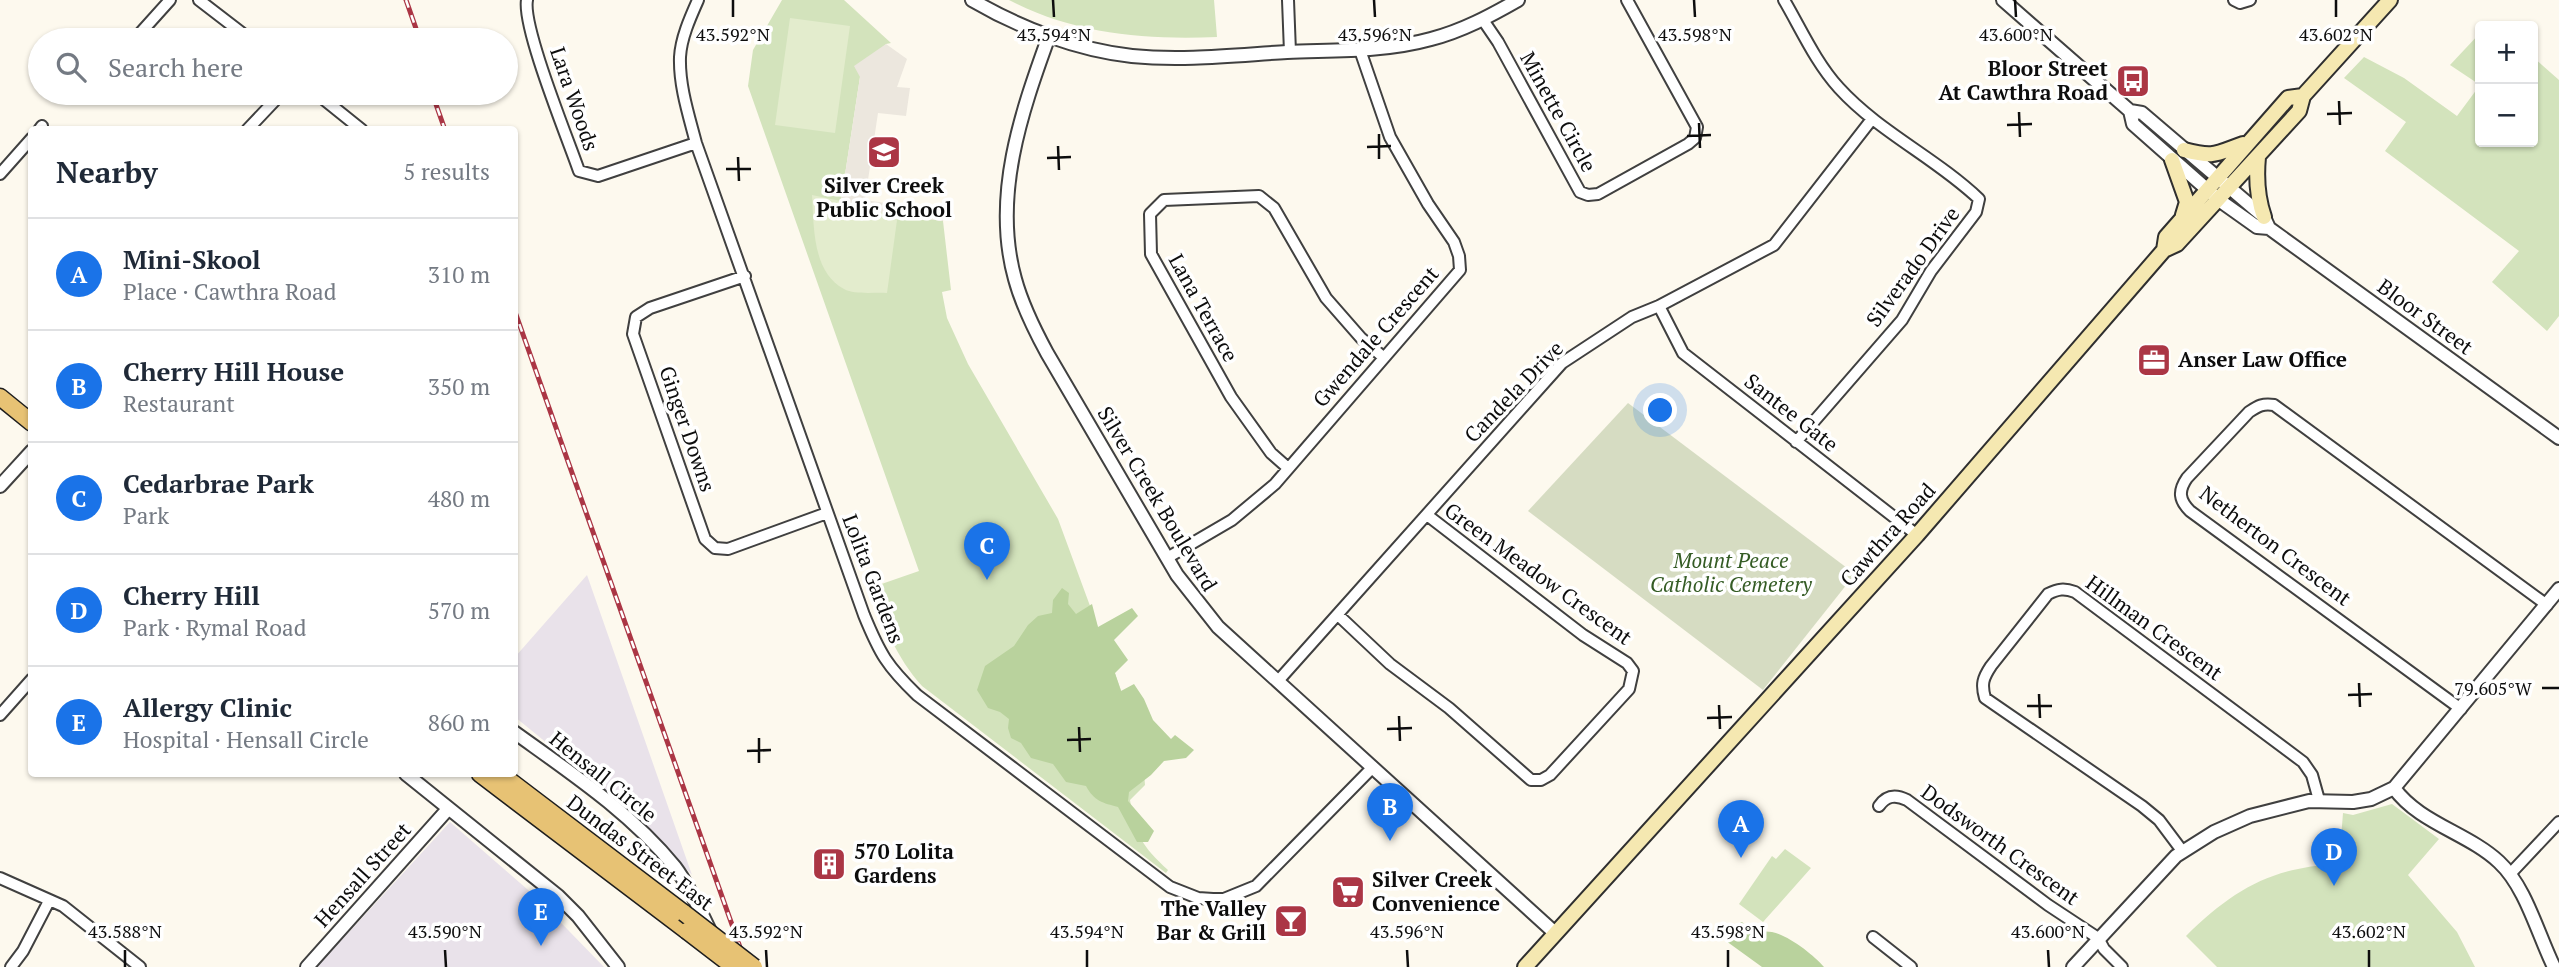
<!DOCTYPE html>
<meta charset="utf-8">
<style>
:root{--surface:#fff;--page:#f2f2f3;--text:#1f2937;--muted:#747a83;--line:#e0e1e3;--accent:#1a73e8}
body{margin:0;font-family:"PT Serif",serif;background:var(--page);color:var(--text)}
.controls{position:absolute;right:21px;top:21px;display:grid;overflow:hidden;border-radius:7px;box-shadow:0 2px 5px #0004}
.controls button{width:63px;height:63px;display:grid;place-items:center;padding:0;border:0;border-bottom:2px solid var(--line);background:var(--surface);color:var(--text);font:35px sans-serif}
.you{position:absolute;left:1661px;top:411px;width:24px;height:24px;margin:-18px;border:5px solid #fff;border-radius:50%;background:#1a73e8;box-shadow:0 0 0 10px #1a73e833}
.badge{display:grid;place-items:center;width:46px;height:46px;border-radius:50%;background:var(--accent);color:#fff;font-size:23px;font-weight:700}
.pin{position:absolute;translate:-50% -58px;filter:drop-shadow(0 2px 4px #0008)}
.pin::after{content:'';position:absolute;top:37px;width:24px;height:21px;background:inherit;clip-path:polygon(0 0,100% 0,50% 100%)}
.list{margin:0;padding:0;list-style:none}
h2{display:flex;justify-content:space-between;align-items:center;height:91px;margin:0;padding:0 28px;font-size:30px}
h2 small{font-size:23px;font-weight:400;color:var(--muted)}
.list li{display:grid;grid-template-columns:46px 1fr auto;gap:21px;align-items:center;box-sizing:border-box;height:112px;padding:0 28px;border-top:2px solid var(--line)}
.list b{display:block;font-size:26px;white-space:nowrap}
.list p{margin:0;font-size:23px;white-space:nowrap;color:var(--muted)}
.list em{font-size:23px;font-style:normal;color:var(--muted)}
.icon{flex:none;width:38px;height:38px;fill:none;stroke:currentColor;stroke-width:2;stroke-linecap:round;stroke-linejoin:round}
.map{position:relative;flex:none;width:2559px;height:967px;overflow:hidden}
.search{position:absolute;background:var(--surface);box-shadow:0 2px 5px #0004;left:28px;top:28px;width:490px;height:77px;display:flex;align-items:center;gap:18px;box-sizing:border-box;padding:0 24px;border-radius:38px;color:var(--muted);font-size:26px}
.panel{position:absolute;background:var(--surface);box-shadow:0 2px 5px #0004;left:28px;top:126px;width:490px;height:651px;border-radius:7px}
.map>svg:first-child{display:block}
</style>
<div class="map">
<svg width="2559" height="967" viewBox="0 0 2559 967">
<rect width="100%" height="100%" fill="#fdf9ee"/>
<path fill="#e9e2ea" d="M587,575L692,875L635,815L515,717V657Z
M450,822L535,896L604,967H317Z"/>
<path fill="#d3e3bc" d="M782,0H844L891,43L886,44L860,77L840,207L943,221L951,290L942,292L947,318L968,364L1058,519L1142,747L1145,785L1130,800C1136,836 1142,846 1168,870L1166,873L922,686C896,657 884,625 870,588L919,571L748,86L753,50Z
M1009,0H1214L1217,37C1144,40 1074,34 1009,0Z
M2480,33V142H2533V57L2559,80V316L2547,331L2492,282L2519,251L2385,151L2406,122L2344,78L2364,57L2404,78L2457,116L2480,85L2450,65Z
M2392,804L2439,839L2408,875L2457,932L2475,967H2217L2186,936C2233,890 2271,867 2339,864L2343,813L2353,815Z
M1785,849L1811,868L1763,922L1739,904L1772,856L1776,859Z"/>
<path fill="#b9d29d" d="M1062,588L1069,593L1068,604L1076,614L1092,604L1098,627L1132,608L1138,616L1114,640L1128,660L1115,673L1121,691L1134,684L1144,699L1153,720L1171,739L1175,735L1194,750L1186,758L1164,761L1151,775L1129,792L1128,801L1154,831L1148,842H1137L1118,807C1103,803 1094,801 1086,786L1066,782L1053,764L1031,758L1021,743L1011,738L1008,728L1009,719L1000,712L988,708L977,690L985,666L1014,646L1028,625L1038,616L1052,613L1053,600Z
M1742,922C1759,940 1755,929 1772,932C1788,935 1814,955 1824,967H1762L1715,933Z"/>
<path fill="#d6dcc2" d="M1628,403L1855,574L1763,690L1528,511Z"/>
<path fill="#e3eccd" d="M790,18L850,26L835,133L775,125Z
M812,195L898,213L887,293C875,292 855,295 844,289C812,272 814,226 812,195Z"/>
<path fill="#ece7de" d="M886,44L907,59L897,87L910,88L906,116L878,113L865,200L944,212L943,221L840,207L860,77L854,66Z"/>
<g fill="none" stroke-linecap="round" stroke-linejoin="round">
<g stroke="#404040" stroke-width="14">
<path id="minor" d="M199,0L251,40
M527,0C522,27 568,139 579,171L598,176L696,143
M698,0C690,18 681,38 680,57C679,86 689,116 696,143L864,615C880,654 887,666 917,695L1170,887L1198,898L1213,899H1224L1256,886L1373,767
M1288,0L1290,52
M1784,0C1801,29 1816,63 1839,88C1879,132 1936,158 1979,199L1976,212L1931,271L1902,320L1796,442
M2234,0L2240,3L2250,0
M1483,20L1498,42L1580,192L1588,195L1598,194L1688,144L1695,138L1697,127L1627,0
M134,40L170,0
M316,93L362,130
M39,130L42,126
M247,130L282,93
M0,174L32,138
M745,276L650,308L636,317L633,334L705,539L715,548L728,549L827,513
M1659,306L1683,353L1917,535
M1288,468L1271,453L1231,397L1151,254L1150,214L1164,200L1259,196L1274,208L1326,298L1361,338L1383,357
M1167,558L1232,520L1275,484L1460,270L1459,256L1454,242L1428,204L1390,137L1360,50
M1338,615L1390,664L1449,708L1531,780H1541L1550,775L1629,689L1633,671L1627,663L1583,635L1427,515
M1278,681L1562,363L1632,317L1659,306L1774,245L1872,119
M2461,709L2190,511C2179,500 2178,491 2187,478L2249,412C2258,406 2263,403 2274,405L2547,605
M0,715L32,679
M1879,806C1886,796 1895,794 1907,800L2048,905L2098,938L2104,949L2122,967
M2183,852L2159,820L2142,806L1985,698C1981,684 1983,678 1991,666L2048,594C2058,589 2064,588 2075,592L2303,762L2312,775L2319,800
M2510,874L2559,822
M0,878L63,906L140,967
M1873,937L1911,967
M11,967L23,951L49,901"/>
</g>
<g stroke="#404040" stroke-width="16">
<path id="tertiary" d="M972,0C1020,28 1077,50 1132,56C1184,61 1236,55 1287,52C1335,50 1384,52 1431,39C1462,31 1490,16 1518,0
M2003,0L2130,111L2142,113L2264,217L2269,228L2559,438
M1049,36C1021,113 992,197 1015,279C1022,305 1034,329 1047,353L1177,575L1218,627L1555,933
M2130,111L2133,124L2219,200L2257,227L2269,228
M0,486L32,451
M514,732C571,773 630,812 675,867C690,887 700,911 711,933
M406,774L558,896L578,916L618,967
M2394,788C2419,823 2468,833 2499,862C2526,887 2538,935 2554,967
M307,967L448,809
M2073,967L2176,856L2214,832L2250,816L2309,801L2353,802L2371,799L2394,788L2559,589"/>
</g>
<g stroke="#2f2f2f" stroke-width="18">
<path id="secondary" d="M2184,150C2215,158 2215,154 2243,144
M2258,157C2256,178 2257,197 2264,217
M2172,160L2187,202L2183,215
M2164,250L2166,237L2288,98L2303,96
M1525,967L1917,535L2164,250L2177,244L2299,111L2303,96L2390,0"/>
</g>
<g stroke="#1e1e1e" stroke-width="19">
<path id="primary" d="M0,397L32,423
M480,774L687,931
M501,774L684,913"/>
</g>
<use href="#minor" stroke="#fff" stroke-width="10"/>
<use href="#tertiary" stroke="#fff" stroke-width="12"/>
<use href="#secondary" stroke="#f5e8b1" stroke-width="14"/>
<use href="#primary" stroke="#e7c274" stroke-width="16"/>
<g stroke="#ab3645" stroke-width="5">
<path id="rail" d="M406,0L420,40
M432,93L445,130
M514,309L747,967"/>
</g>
<use href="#rail" stroke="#fff" stroke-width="2.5" stroke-dasharray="8" stroke-linecap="butt"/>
<g stroke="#1e1e1e" stroke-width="19" stroke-linecap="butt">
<path id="primary-bridge" d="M684,913L754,967
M687,931L734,967"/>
</g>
<use href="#primary-bridge" stroke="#e7c274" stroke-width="16"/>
</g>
<path fill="none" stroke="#0d0d0d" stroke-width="2.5" d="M733,0V17M1053,0L1054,17M1374,0L1375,17M1694,0L1695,17M2015,0L2016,17M2336,0V17M2339,101L2340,125M2019,112L2020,137M2327,114L2352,113M1699,123L1700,148M2007,125L2032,124M1379,134V159M1687,136L1711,135M1058,146L1059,170M1367,147L1391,146M738,157L739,181M1047,158L1071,157M726,169H751M2359,683L2360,707M2542,688H2559M2039,694L2040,718M2348,695L2372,694M1719,705L1720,729M2027,706H2052M1399,716L1400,741M1707,718L1732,717M1079,727L1080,752M1387,729L1412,728M759,738V763M1067,740L1091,739M747,751L771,750M125,950V967M445,950L446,967M766,950L767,967M1087,950V967M1407,950L1408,967M1728,950V967M2048,950L2049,967M2369,950V967"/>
<defs>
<g id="bus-square" transform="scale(1.75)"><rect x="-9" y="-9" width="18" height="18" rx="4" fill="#ab3645" stroke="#fff"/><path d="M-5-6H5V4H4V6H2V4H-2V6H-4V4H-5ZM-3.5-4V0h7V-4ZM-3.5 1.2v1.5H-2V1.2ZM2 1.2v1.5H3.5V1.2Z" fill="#fff"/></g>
<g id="school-square" transform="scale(1.75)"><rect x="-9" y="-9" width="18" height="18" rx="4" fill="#ab3645" stroke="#fff"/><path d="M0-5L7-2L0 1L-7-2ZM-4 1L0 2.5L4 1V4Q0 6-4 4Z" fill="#fff"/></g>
<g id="office-square" transform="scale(1.75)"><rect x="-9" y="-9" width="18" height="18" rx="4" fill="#ab3645" stroke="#fff"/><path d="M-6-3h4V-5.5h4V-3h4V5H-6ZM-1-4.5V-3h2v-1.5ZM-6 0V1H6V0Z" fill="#fff"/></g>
<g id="building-square" transform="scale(1.75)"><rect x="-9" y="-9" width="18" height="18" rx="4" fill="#ab3645" stroke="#fff"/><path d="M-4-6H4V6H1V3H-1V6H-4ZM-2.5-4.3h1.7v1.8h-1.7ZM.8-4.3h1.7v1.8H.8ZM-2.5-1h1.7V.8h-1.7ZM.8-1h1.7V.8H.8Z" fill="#fff"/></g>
<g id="supermarket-square" transform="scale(1.75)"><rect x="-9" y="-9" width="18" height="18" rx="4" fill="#ab3645" stroke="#fff"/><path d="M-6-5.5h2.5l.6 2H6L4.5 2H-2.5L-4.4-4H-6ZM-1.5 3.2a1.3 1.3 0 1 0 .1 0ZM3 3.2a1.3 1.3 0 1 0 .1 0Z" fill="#fff"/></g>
<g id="bar-square" transform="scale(1.75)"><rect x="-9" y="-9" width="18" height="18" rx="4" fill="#ab3645" stroke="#fff"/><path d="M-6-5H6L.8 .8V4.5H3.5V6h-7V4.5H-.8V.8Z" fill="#fff"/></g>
</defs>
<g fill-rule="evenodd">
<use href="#bus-square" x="2133" y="81"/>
<use href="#school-square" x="884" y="152"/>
<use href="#office-square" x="2154" y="360"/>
<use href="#building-square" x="829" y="864"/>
<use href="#supermarket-square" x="1348" y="892"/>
<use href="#bar-square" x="1291" y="921"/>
</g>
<g text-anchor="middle" stroke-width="7" stroke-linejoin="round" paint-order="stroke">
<g font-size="21" font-weight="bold" fill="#0d0d0d" stroke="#fff" text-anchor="start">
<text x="2108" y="76" text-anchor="end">Bloor Street<tspan x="2108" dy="24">At Cawthra Road</tspan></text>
<text x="884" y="193" text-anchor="middle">Silver Creek<tspan x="884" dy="24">Public School</tspan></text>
<text x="2178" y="367">Anser Law Office</text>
<text x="854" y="859">570 Lolita<tspan x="854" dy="24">Gardens</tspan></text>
<text x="1372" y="887">Silver Creek<tspan x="1372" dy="24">Convenience</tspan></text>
<text x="1266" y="916" text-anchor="end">The Valley<tspan x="1266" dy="24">Bar &amp; Grill</tspan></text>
</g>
<g font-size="21" fill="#0d0d0d" stroke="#fff">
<text transform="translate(574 99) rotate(71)" y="7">Lara Woods</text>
<text transform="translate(1558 112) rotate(61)" y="7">Minette Circle</text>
<text transform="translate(1913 267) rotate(-54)" y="7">Silverado Drive</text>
<text transform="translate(1203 308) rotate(61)" y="7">Lana Terrace</text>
<text transform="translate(2425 317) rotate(36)" y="7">Bloor Street</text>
<text transform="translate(1376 337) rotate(-49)" y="7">Gwendale Crescent</text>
<text transform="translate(1514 392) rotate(-46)" y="7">Candela Drive</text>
<text transform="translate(1791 413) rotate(38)" y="7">Santee Gate</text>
<text transform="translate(687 429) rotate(71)" y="7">Ginger Downs</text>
<text transform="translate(1157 499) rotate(59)" y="7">Silver Creek Boulevard</text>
<text transform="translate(1888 535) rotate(-48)" y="7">Cawthra Road</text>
<text transform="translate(2275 546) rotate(37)" y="7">Netherton Crescent</text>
<text transform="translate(1538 574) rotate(36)" y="7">Green Meadow Crescent</text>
<text transform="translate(873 579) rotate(69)" y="7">Lolita Gardens</text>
<text transform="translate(2154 628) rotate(36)" y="7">Hillman Crescent</text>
<text transform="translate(603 777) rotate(39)" y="7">Hensall Circle</text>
<text transform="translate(2000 845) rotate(36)" y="7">Dodsworth Crescent</text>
<text transform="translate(640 853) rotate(37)" y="7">Dundas Street East</text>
<text transform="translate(363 875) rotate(-48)" y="7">Hensall Street</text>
</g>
<g font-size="21" font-style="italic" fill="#355c25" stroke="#fff">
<text x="1731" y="568">Mount Peace<tspan x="1731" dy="24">Catholic Cemetery</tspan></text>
</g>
</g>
<g font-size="18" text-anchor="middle" fill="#0d0d0d" stroke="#fff" stroke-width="7" stroke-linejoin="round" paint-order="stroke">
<text x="733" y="41">43.592°N</text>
<text x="1054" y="41">43.594°N</text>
<text x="1375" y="41">43.596°N</text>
<text x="1695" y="41">43.598°N</text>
<text x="2016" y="41">43.600°N</text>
<text x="2336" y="41">43.602°N</text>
<text x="2493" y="695">79.605°W</text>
<text x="125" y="938">43.588°N</text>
<text x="445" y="938">43.590°N</text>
<text x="766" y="938">43.592°N</text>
<text x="1087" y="938">43.594°N</text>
<text x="1407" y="938">43.596°N</text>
<text x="1728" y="938">43.598°N</text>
<text x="2048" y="938">43.600°N</text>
<text x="2369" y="938">43.602°N</text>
</g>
</svg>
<div class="controls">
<button>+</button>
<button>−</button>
</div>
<div class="you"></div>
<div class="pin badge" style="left:1741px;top:858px">A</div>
<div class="pin badge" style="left:1390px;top:841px">B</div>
<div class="pin badge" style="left:987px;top:580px">C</div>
<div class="pin badge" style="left:2334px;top:886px">D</div>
<div class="pin badge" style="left:541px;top:946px">E</div>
<div class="search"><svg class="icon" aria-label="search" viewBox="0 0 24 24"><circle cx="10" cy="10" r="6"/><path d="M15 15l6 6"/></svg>Search here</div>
<section class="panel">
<h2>Nearby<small>5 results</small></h2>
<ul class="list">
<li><span class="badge">A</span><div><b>Mini-Skool</b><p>Place · Cawthra Road</p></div><em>310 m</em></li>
<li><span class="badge">B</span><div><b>Cherry Hill House</b><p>Restaurant</p></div><em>350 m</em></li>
<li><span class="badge">C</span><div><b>Cedarbrae Park</b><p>Park</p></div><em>480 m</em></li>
<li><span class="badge">D</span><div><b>Cherry Hill</b><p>Park · Rymal Road</p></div><em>570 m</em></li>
<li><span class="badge">E</span><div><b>Allergy Clinic</b><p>Hospital · Hensall Circle</p></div><em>860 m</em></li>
</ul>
</section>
</div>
